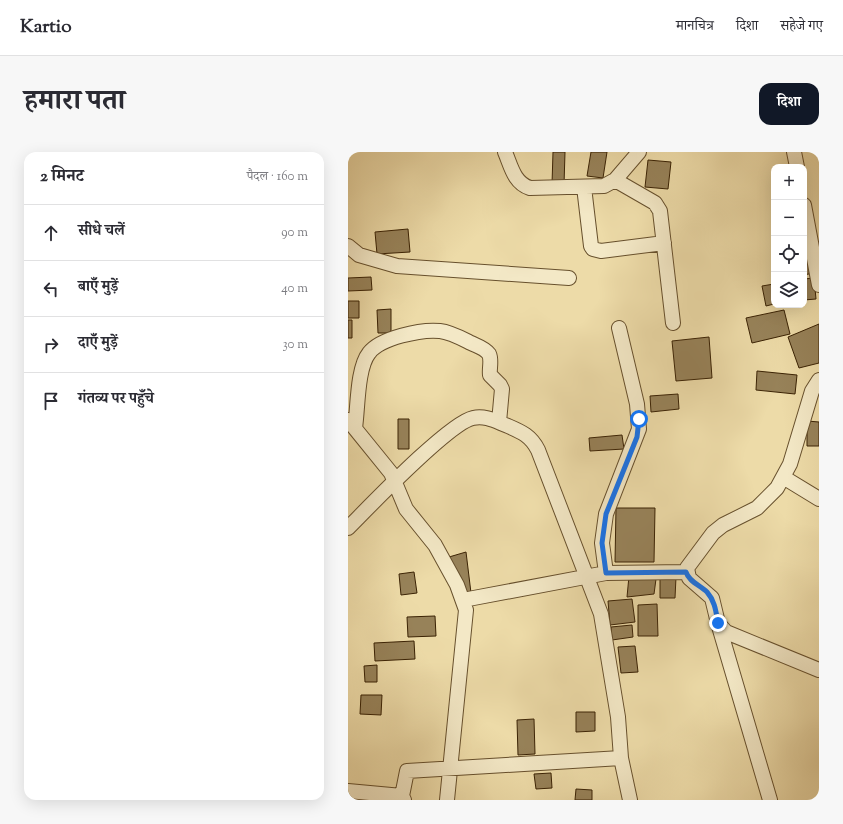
<!DOCTYPE html>
<html lang="hi">
<meta charset="utf-8">
<style>
:root{--surface:#fff;--page:#f7f7f7;--text:#2b2b33;--muted:#7c7c81;--line:#e1e1e2;--accent:#111827}
body{margin:0;font-family:"Sorts Mill Goudy","Noto Serif Devanagari",serif;background:var(--page);color:var(--text)}
.controls{position:absolute;right:12px;top:12px;display:grid;overflow:hidden;border-radius:8px;box-shadow:0 4px 16px #0002}
.controls button{width:36px;height:36px;display:grid;place-items:center;padding:0;border:0;border-bottom:1px solid var(--line);background:var(--surface);color:var(--text);font:20px sans-serif}
.stop{position:absolute;width:12px;height:12px;margin:-9px;border:3px solid #1a73e8;border-radius:50%;background:#fff}
.stop.end{background:#1a73e8;border-color:#fff;box-shadow:0 1px 4px #0008}
.list{margin:0;padding:0;list-style:none}
h2{display:flex;justify-content:space-between;align-items:center;height:52px;margin:0;padding:0 16px;font-size:17px}
h2 small{font-size:13px;font-weight:400;color:var(--muted)}
.list li{display:grid;grid-template-columns:26px 1fr auto;gap:12px;align-items:center;box-sizing:border-box;height:56px;padding:0 16px;border-top:1px solid var(--line)}
.list b{display:block;font-size:15px;white-space:nowrap}
.list em{font-size:13px;font-style:normal;color:var(--muted)}
.icon{flex:none;width:22px;height:22px;fill:none;stroke:currentColor;stroke-width:2;stroke-linecap:round;stroke-linejoin:round}
.map{position:relative;flex:none;width:471px;height:648px;overflow:hidden;border-radius:12px}
header{display:flex;align-items:center;gap:24px;box-sizing:border-box;height:56px;padding:0 20px;background:var(--surface);border-bottom:1px solid var(--line)}
header strong{font-size:19px}
nav{display:flex;gap:22px;margin-inline-start:auto;font-size:14px}
.intro{display:flex;align-items:center;justify-content:space-between;box-sizing:border-box;height:96px;padding:0 24px}
h1{margin:0;font-size:28px}
.button{padding:10px 18px;border-radius:12px;background:var(--accent);color:#fff;font-size:14px;font-weight:700}
main{display:flex;gap:24px;padding:0 24px}
aside{flex:1;background:var(--surface);border-radius:12px;box-shadow:0 4px 16px #0002}
.map>svg:first-child{display:block}
</style>
<header>
<strong>Kartio</strong>
<nav><a>मानचित्र</a><a>दिशा</a><a>सहेजे गए</a></nav>
</header>
<div class="intro"><h1>हमारा पता</h1><a class="button">दिशा</a></div>
<main>
<aside>
<h2>2 मिनट<small>पैदल · 160 m</small></h2>
<ul class="list">
<li><svg class="icon" aria-label="ahead" viewBox="0 0 24 24"><path d="M12 20V5M6 11l6-6 6 6"/></svg><div><b>सीधे चलें</b></div><em>90 m</em></li>
<li><svg class="icon" aria-label="left" viewBox="0 0 24 24"><path d="M17 20v-9H6M10 6l-5 5 5 5"/></svg><div><b>बाएँ मुड़ें</b></div><em>40 m</em></li>
<li><svg class="icon" aria-label="right" viewBox="0 0 24 24"><path d="M7 20v-9h11M14 6l5 5-5 5"/></svg><div><b>दाएँ मुड़ें</b></div><em>30 m</em></li>
<li><svg class="icon" aria-label="arrive" viewBox="0 0 24 24"><path d="M6 21V4h12l-3 4 3 4H6"/></svg><div><b>गंतव्य पर पहुँचे</b></div></li>
</ul>
</aside>
<div class="map">
<svg width="471" height="648" viewBox="0 0 471 648">
<rect width="100%" height="100%" fill="#eddba8"/>
<filter id="stains"><feTurbulence type="fractalNoise" baseFrequency=".005" numOctaves="4"/><feColorMatrix values="0 0 0 0 .2 0 0 0 0 .09 0 0 0 0 .02 0 0 0 .5 -.17"/></filter>
<radialGradient id="worn" r=".72"><stop offset=".6" stop-color="#630" stop-opacity="0"/><stop offset="1" stop-color="#630" stop-opacity=".3"/></radialGradient>
<path fill="#978259" stroke="#3a2204" d="M205,0H217L216,33L204,32Z
M243,0H259L255,26L239,24Z
M300,8L323,10L320,37L297,35Z
M60,77L62,100L29,102L27,80Z
M463,106L465,121L456,123V107Z
M23,125L24,138L0,139V126Z
M466,126L468,147L456,148V127Z
M426,132V152L418,154L414,134Z
M0,149H11V166H0Z
M43,157V181H30L29,158Z
M436,158L442,182L404,191L398,166Z
M0,168H4V186H0Z
M471,172V211L451,216L440,185Z
M361,185L364,226L328,229L324,189Z
M409,219L449,223L447,242L408,238Z
M330,242L331,257L303,260L302,244Z
M50,267H61V297H50Z
M459,269L471,270V294H459Z
M274,283L276,297L242,299L241,286Z
M268,356H307L306,410H267Z
M118,400L123,441L118,439L101,405Z
M66,420L69,441L53,443L51,422Z
M281,424L308,427L306,442L279,445Z
M312,424L328,425L327,446H312Z
M284,447L287,470L262,473L260,449Z
M309,452L310,484H290V453Z
M87,464L88,484L60,485L59,465Z
M284,473L285,485L264,488L263,475Z
M66,489L67,507L27,509L26,491Z
M287,494L290,520L273,521L270,495Z
M29,513V530H17L16,514Z
M13,543H34L33,563L12,562Z
M228,560H247V579L228,580Z
M186,567L187,602L170,603L169,568Z
M203,621L204,636L188,637L186,622Z
M228,637L244,638V648H227Z"/>
<g fill="none" stroke-linecap="round" stroke-linejoin="round">
<g stroke="#67502d" stroke-width="16">
<path id="minor" d="M157,0C163,14 166,31 182,36L256,34L267,28L291,0
M446,0L449,15
M267,28L307,51L312,59L325,171
M236,35L243,94L245,97L253,99L316,91
M456,53L471,133
M0,94L11,103L49,114L221,126
M471,228L464,239L442,312L429,336L409,356L375,373L365,381L339,416L341,426L364,446L370,471L378,480L471,518
M0,268L43,321L58,357L87,393L109,433L118,458L99,648
M7,276C10,256 9,216 21,201C32,186 73,177 92,179C102,180 113,186 123,191C129,194 137,196 141,202C144,208 141,217 142,223L152,233L154,237L151,270
M435,325L471,347
M0,376C22,354 101,271 125,266C138,263 149,270 160,274C174,280 183,284 190,298L253,462L270,565L273,606L282,648
M258,421L254,391L258,362L291,277L289,252L271,176
M115,448L258,421L338,420
M370,471L422,648
M0,639L54,644
M56,648L54,644L59,619L273,606"/>
</g>
<use href="#minor" stroke="#f3e8c6" stroke-width="14"/>
</g>
<g fill="none" stroke-linecap="round" stroke-linejoin="round">
<path stroke="#1a73e8" stroke-width="5" d="M291,267L289,285L258,362L254,391L258,421L338,420C341,430 352,433 359,440C367,449 368,460 370,471"/>
</g>
<rect width="100%" height="100%" filter="url(#stains)"/>
<rect width="100%" height="100%" fill="url(#worn)"/>
</svg>
<div class="controls">
<button>+</button>
<button>−</button>
<button><svg class="icon" aria-label="locate" viewBox="0 0 24 24"><circle cx="12" cy="12" r="6"/><path d="M12 2v4M12 18v4M2 12h4M18 12h4"/></svg></button>
<button><svg class="icon" aria-label="layers" viewBox="0 0 24 24"><path d="M12 4l9 5-9 5-9-5zM3 14l9 5 9-5"/></svg></button>
</div>
<div class="stop" style="left:291px;top:267px"></div>
<div class="stop end" style="left:370px;top:471px"></div>
</div>
</main>
